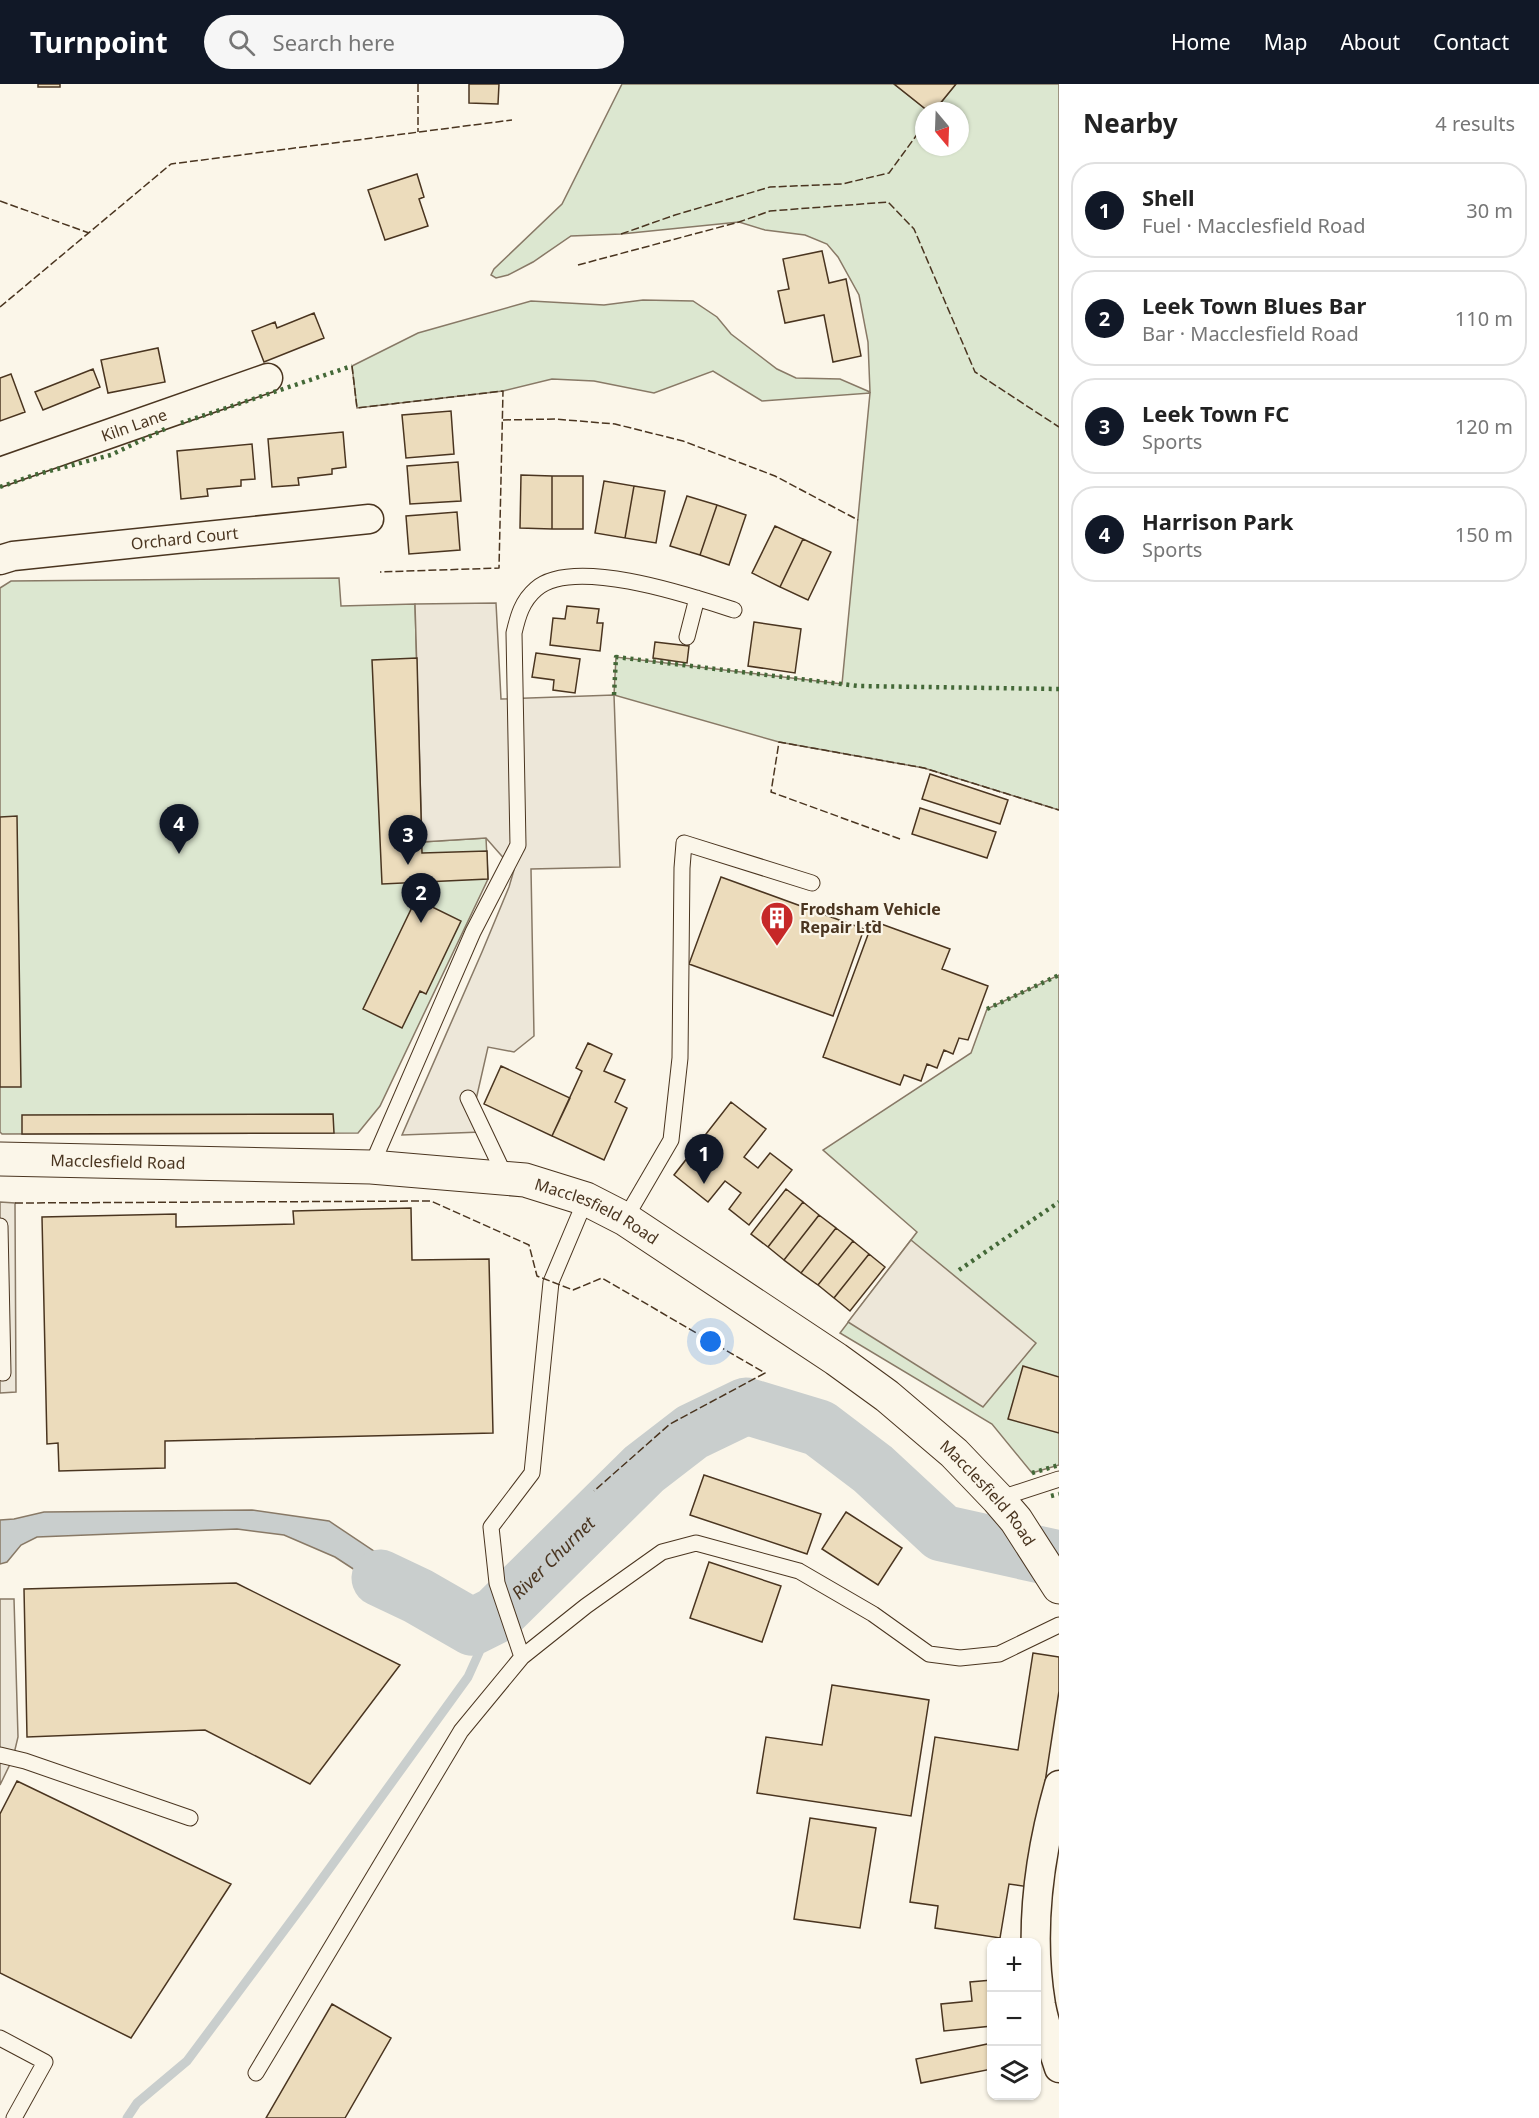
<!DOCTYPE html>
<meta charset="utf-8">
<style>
:root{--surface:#fff;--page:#f6f6f6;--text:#222;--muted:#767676;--line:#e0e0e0;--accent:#111827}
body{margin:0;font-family:"Noto Sans",sans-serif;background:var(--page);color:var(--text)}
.controls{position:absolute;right:18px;bottom:18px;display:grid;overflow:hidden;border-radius:12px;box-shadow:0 2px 4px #0004}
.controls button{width:54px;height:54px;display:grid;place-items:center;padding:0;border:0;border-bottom:2px solid var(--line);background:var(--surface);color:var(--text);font:30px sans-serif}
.compass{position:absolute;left:915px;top:18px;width:54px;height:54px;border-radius:50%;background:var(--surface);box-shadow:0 2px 4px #0004;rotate:161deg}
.you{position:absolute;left:711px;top:1258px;width:21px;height:21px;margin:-15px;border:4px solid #fff;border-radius:50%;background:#1a73e8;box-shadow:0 0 0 9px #1a73e833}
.badge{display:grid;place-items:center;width:39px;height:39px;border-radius:50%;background:var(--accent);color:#fff;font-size:20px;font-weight:700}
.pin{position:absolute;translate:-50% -50px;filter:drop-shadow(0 2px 3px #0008)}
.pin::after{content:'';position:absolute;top:32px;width:21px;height:18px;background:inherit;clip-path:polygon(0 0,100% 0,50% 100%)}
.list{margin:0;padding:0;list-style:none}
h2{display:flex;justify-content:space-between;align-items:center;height:78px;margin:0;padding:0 24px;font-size:26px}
h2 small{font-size:20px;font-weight:400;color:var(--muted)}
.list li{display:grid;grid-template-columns:39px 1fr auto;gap:18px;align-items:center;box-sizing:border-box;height:96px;margin:0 12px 12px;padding:0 12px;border:2px solid var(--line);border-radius:24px}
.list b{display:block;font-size:22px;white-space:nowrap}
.list p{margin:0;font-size:20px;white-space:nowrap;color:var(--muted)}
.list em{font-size:20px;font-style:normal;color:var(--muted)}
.icon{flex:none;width:33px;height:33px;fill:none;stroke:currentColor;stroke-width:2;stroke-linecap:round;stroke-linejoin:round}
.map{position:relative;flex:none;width:1059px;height:2034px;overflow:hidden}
header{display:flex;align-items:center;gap:36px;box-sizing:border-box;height:84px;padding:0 30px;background:var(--accent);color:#fff}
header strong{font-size:28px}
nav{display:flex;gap:33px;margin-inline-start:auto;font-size:21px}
.search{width:420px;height:54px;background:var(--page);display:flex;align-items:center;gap:15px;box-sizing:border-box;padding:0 21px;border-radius:33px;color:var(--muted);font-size:22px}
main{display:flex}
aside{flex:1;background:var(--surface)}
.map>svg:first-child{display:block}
</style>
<header>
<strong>Turnpoint</strong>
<div class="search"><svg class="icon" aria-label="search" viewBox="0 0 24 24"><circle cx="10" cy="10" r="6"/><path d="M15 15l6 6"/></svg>Search here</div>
<nav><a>Home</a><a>Map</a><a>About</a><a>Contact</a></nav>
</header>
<main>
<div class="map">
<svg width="1059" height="2034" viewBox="0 0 1059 2034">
<rect width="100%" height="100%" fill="#fbf6e9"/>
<path fill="#dce7d0" stroke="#887966" stroke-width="1.5" d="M622,0H894L928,27H924V63H960V27H934L956,0H1059V726L924,684L779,658L614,611L616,573L842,600L870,309L762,317L713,287L654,309L594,297L552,295L503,307L357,324L352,282L418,249L531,217L604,221L643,216L693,217L717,233L731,250L777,285L796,294L840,295L870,308L868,258L859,211L838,173L827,160L805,151L765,146L739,138L621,150L571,152L533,178L508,191L496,194L491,191L494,185L562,120Z
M339,494L341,522L415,520L422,758L486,754L488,795L380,1022L358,1049L2,1050L0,1048V504L11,497Z
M1059,891V1381L1032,1389L992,1340L840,1249L917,1148L823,1066L971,969L987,925Z"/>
<path fill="#ede7d9" stroke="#887966" stroke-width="1.5" d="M496,519L501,615L614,611L620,783L531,785L534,952L514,968L488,963L475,1020L481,1048L402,1051L482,868L509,803L514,786L486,754L422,758L415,520Z
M0,1118L15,1119L16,1308L0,1309Z
M911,1156L1036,1259L983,1323L848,1238Z
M0,1515H14L18,1653L13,1674L0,1701Z"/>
<path fill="#c9cecd" stroke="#887966" stroke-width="1.5" d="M252,1426L329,1437L447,1516L454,1546L424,1531L335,1473L284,1451L237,1445L37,1453L21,1461L7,1478L0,1480V1436L14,1435L44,1428Z"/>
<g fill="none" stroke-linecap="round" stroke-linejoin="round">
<path stroke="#c9cecd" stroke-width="9" d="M127,2034L137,2019L187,1977L306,1817L468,1593L496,1531"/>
<path stroke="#c9cecd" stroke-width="57" id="s1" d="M380,1494L418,1512L472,1543L496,1531L644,1385L692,1348L746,1322L819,1344L873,1385L942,1449L1059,1475"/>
</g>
<path fill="#ecdcbc" stroke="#4a3520" stroke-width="1.5" d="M38,0H60V3H38Z
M469,0H499L498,20L469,19Z
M894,0H956L934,27H928Z
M417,90L424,113L419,115L428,142L385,156L368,106Z
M822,167L829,199L846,195L861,272L833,278L824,231L785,239L778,207L789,205L783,175Z
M314,229L324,254L264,278L252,247L275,238L277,244Z
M158,264L165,298L108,309L101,276Z
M93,285L100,303L43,326L35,308Z
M11,290L25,328L0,337V294Z
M451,327L454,370L406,374L402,331Z
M343,348L346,383L332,385V390L298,394L299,401L272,403L268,355Z
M252,360L255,395L241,396V402L207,405L208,412L181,415L177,367Z
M458,378L461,417L410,420L407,382Z
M521,391L552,392V445L520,444Z
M552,392H583V445H552Z
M604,397L634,402L625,454L595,449Z
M634,402L665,407L656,459L625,454Z
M687,412L717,421L700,471L670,462Z
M717,421L746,431L729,481L700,471Z
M457,428L460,466L409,470L406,432Z
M775,442L803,455L780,503L752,489Z
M803,455L831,468L808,516L780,503Z
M567,522L599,525L597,539H603L600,567L550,561L553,534L565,535Z
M754,538L801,545L795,589L748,582Z
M655,558L689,562L687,579L653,574Z
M536,569L580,575L575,609L553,606L554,596L532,593Z
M417,574L422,769L487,767L488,795L382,800L372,576Z
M930,690L1008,716L1000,740L922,715Z
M920,724L996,748L987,774L912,750Z
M17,732L21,1003H0V733Z
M721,793L864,845L833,932L689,880Z
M416,815L461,837L426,910L420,907L402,944L363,925Z
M873,837L950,865L942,885L988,902L968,956L959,954L953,970L944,966L937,984L927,980L921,997L904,991L900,1001L823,973Z
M588,959L612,970L604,987L625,996L615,1018L627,1024L604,1076L552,1052L582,987L576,984Z
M501,982L570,1014L552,1052L484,1020Z
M731,1018L766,1045L744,1073L758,1084L770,1069L792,1086L749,1141L729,1125L741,1109L725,1097L708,1118L674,1091Z
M333,1030L334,1049L22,1050V1031Z
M786,1105L803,1118L768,1163L751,1150Z
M803,1118L819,1131L784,1176L768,1163Z
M411,1124L412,1176L489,1175L493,1349L165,1357V1384L59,1387L58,1359L47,1360L42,1133L176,1130V1143L294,1140L293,1127Z
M819,1131L836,1144L801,1189L784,1176Z
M836,1144L853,1157L818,1201L801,1189Z
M853,1157L869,1170L834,1214L818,1201Z
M869,1170L885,1183L850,1227L834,1214Z
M1023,1282L1059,1293V1349L1008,1335Z
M704,1391L821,1430L807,1470L690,1431Z
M846,1428L902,1464L878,1501L822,1465Z
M709,1478L781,1502L762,1558L690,1534Z
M236,1499L400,1581L310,1700L205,1646L27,1653L24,1505Z
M1033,1569L1059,1573V1607L1029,1803L1009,1800L1000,1854L935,1844L938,1822L910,1818L935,1653L1018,1666Z
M832,1601L929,1616L911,1732L757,1709L766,1653L822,1661Z
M17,1697L231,1800L131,1954L0,1889V1730Z
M810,1734L876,1744L860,1844L794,1835Z
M992,1896V1942L944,1947L941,1920L972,1917L970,1898Z
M332,1920L391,1954L345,2034H266Z
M992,1959V1985L921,1999L916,1975Z"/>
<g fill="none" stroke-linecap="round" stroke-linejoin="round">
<g stroke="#4a3520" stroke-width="17">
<path id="service" d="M687,553L697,514
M468,1014L506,1094
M371,1083L473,848L518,761L514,549C518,532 522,517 536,505C573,472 691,512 734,526
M625,1135L671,1056L680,974L682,784L684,759L812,799
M0,1142L3,1289
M998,1415L1059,1395
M522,1573L497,1499L491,1443L532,1389L551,1198L586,1115
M0,1671L25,1677L190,1734
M0,1954L45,1978L14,2034
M256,1989L461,1647L522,1573L586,1522L662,1468L696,1459L799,1487L873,1530L929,1570L960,1574L999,1570L1059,1541"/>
</g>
<g stroke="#4a3520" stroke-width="31">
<g id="minor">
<path id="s2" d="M0,388L268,294"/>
<path id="s3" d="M0,476L13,472L369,435"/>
<path d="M1059,1701C1039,1771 1029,1849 1041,1921C1045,1942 1052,1963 1059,1984"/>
</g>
</g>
<g stroke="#4a3520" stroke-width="35">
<g id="trunk">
<path id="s4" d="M0,1075L371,1083L525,1096L586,1115L625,1135L836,1275L887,1312L954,1369L998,1415L1016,1436L1059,1503"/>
</g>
</g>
<use href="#service" stroke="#fbf6e9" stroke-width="15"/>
<use href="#minor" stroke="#fbf6e9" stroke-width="28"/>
<use href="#trunk" stroke="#fbf6e9" stroke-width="33"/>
<path stroke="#436837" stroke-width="4.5" stroke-dasharray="3 4.5" stroke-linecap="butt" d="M181,339L352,282
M0,403L34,391L111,371L167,344
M614,611L616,573L858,602L1059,605
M987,925L1059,891
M959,1186L1059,1118
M1032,1389L1059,1381
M1051,1412L1059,1410"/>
<path stroke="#4a3520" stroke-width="1.5" stroke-dasharray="8 3" stroke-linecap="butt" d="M418,0V48
M0,117L89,149
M621,150L675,131L770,103L842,100L889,89L924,41
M578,181L739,138L770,127L888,118L914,145L975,288L1059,343
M0,223L171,80L512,36
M352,282L357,324L503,307L499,484L380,488
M503,336L555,335L615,340L683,357L775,392L858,436
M900,755L771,708L779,658L924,684L1059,726
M15,1119L431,1117L529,1161L537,1192L573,1206L602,1194L765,1289L670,1340L594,1407"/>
</g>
<defs>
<g id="building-pin" transform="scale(1.725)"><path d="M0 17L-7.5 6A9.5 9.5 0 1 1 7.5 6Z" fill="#c62828" stroke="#fbf6e9"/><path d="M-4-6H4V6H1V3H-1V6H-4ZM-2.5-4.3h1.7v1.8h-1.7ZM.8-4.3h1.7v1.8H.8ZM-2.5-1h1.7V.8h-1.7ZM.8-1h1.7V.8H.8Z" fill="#fff"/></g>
</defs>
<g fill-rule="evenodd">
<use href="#building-pin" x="777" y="834"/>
</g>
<g text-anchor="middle" stroke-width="4.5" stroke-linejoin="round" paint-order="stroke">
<g font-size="16" fill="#4a3520" stroke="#fbf6e9">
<text dy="6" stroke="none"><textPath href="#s2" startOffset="142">Kiln Lane</textPath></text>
<text dy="6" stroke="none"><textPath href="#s3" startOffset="186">Orchard Court</textPath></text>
<text dy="6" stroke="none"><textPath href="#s4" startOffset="118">Macclesfield Road</textPath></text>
<text dy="6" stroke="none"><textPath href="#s4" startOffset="604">Macclesfield Road</textPath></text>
<text dy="6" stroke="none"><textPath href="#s4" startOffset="1090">Macclesfield Road</textPath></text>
</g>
<g font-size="16" font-weight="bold" fill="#4a3520" stroke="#fbf6e9" text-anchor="start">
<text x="800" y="831">Frodsham Vehicle<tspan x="800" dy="18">Repair Ltd</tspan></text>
</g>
<g font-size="18" font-style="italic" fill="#4a3520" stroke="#fbf6e9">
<text dy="6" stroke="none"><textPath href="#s1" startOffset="212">River Churnet</textPath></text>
</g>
</g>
</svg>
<div class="controls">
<button>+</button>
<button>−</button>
<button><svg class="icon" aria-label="layers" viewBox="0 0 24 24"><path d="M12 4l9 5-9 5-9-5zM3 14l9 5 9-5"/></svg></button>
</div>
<svg class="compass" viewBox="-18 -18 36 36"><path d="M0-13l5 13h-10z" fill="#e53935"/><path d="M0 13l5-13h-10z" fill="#767676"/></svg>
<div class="you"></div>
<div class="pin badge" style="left:704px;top:1100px">1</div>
<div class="pin badge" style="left:421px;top:839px">2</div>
<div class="pin badge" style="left:408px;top:781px">3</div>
<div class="pin badge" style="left:179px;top:770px">4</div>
</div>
<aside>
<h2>Nearby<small>4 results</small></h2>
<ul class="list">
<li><span class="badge">1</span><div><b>Shell</b><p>Fuel · Macclesfield Road</p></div><em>30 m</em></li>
<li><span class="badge">2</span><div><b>Leek Town Blues Bar</b><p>Bar · Macclesfield Road</p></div><em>110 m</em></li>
<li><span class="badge">3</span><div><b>Leek Town FC</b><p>Sports</p></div><em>120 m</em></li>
<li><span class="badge">4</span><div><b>Harrison Park</b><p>Sports</p></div><em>150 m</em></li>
</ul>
</aside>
</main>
